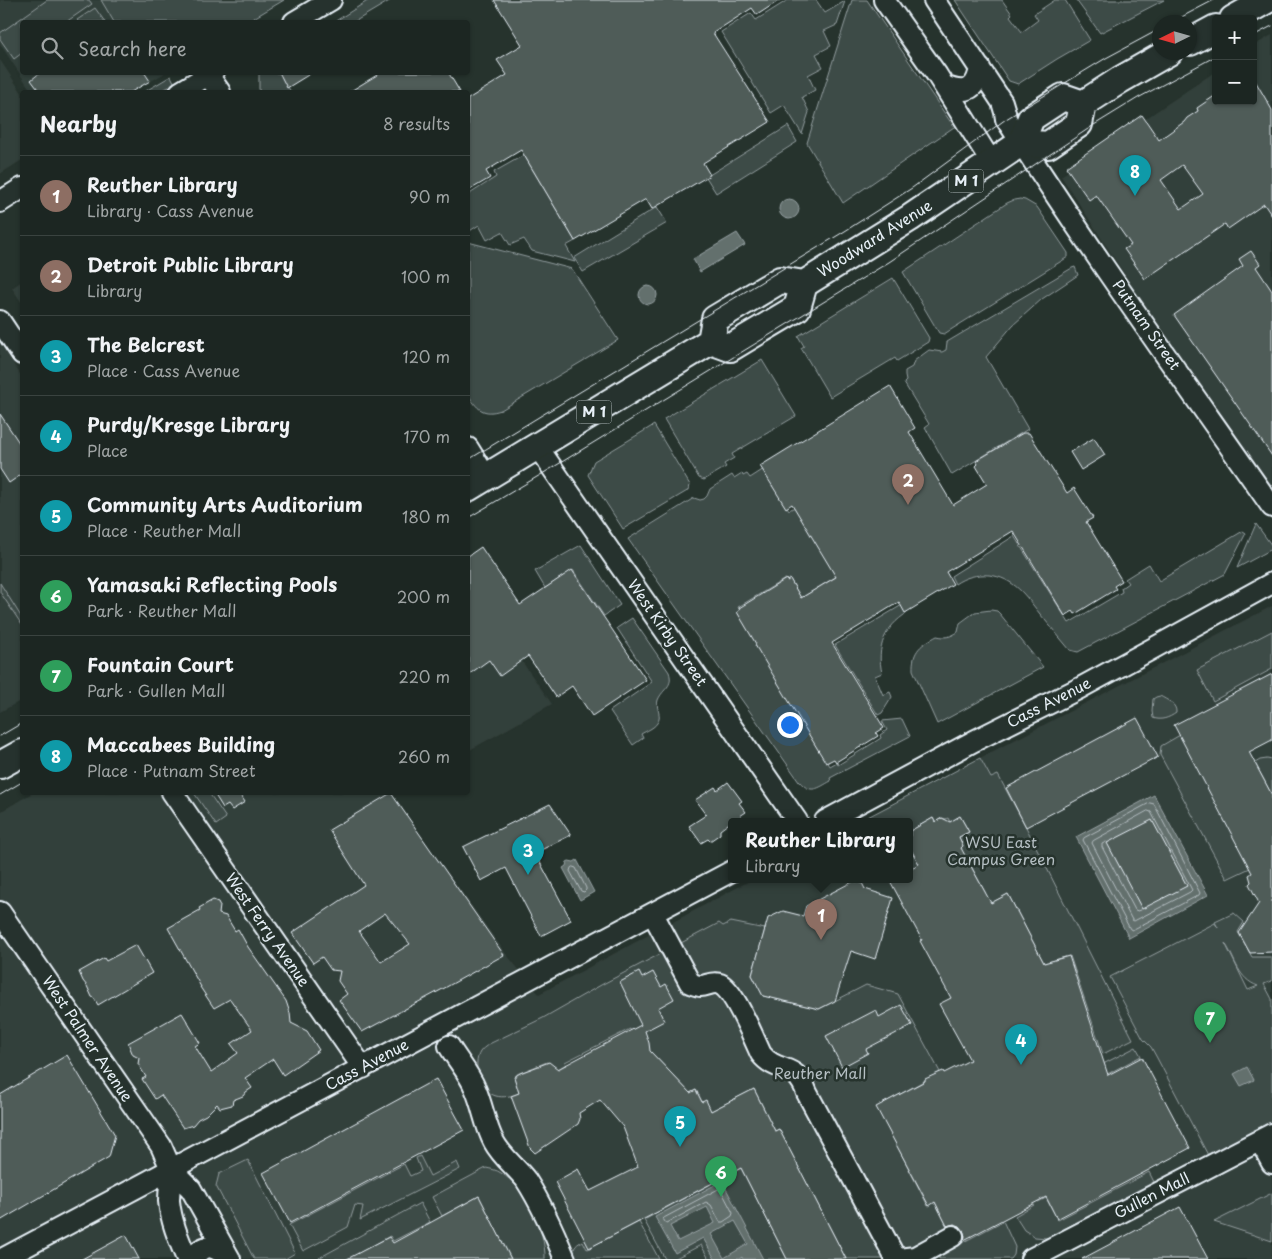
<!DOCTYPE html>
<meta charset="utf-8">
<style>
:root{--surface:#1c2622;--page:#29322f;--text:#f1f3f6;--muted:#a0a5a5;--line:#3a4340;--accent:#db2777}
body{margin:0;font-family:"Playpen Sans",sans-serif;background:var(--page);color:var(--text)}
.controls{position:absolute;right:15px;top:15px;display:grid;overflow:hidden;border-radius:5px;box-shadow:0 1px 4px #0004}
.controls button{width:45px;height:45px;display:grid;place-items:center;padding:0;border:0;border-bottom:1px solid var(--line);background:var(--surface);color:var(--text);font:25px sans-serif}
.compass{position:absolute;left:1152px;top:15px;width:45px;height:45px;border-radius:50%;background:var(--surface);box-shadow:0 1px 4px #0004;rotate:265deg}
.you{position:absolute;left:789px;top:724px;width:18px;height:18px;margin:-12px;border:4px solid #fff;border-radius:50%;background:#1a73e8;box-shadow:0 0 0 8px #1a73e833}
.badge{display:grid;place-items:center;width:32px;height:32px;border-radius:50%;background:var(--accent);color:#fff;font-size:16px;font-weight:700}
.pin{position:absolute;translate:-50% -41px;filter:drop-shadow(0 1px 2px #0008)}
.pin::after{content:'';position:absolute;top:26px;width:18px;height:15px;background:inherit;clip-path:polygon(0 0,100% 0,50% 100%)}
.popup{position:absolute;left:728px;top:818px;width:185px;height:65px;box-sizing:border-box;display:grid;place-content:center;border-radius:5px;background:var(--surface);filter:drop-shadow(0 1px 4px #0005);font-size:16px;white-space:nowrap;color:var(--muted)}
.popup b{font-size:19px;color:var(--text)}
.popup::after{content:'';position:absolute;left:50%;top:100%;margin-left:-10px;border:10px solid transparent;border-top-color:var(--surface)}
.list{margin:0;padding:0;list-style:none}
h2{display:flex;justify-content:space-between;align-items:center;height:65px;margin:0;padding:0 20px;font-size:21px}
h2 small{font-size:16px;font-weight:400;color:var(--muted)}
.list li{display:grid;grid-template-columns:32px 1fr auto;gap:15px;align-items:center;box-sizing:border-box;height:80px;padding:0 20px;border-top:1px solid var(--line)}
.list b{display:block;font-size:19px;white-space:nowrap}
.list p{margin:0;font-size:16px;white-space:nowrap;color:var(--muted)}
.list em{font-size:16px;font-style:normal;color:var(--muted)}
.icon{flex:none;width:28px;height:28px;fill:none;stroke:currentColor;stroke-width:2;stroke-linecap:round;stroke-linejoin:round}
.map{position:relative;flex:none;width:1272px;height:1259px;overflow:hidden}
.search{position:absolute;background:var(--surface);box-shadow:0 1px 4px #0004;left:20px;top:20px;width:450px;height:55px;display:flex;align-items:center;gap:12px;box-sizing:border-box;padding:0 18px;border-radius:5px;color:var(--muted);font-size:19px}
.panel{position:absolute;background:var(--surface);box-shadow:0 1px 4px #0004;left:20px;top:90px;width:450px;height:705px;border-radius:5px}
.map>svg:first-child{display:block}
</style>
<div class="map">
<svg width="1272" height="1259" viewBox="0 0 1272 1259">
<rect width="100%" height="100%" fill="#26332d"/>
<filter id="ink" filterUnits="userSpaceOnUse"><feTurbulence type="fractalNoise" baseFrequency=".02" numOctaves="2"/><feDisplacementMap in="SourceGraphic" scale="10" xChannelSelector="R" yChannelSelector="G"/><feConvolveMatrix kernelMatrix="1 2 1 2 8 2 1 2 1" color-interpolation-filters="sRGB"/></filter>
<g filter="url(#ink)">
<path fill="#333f3a" d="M0,0H284L247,22H22V72L165,73L132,92H32L0,44Z
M1272,35V503L1061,176L1216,71V101H1253V46Z
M0,60L22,93V160L0,174Z
M22,281V303L12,288Z
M0,343L22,377V700L0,712Z
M468,585L552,704L468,751Z
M1272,606V1259H0V812L34,792L393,793L391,794L507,955L539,994L753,879H910V821H859Z"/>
<path fill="#3e4b47" stroke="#939ea0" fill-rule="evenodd" d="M47,0H89L92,4L66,22H22V53L14,59L0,39V33Z
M101,0H284L247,22H114Z
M369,0H391L354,22H334Z
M788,0H816L825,13L845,1L837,25L824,31L831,46L816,54L823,67L808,75L815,90L802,97L809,112L802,134L784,105L771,113L721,32L751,13L756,20Z
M852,0H867L954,127L843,203L807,143Z
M955,0H1002L1012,14L1010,16L1022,32L1038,20L1034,14L1055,0H1065L1090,40L1057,59L1018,84L1009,81Z
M1076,0H1164L1100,33Z
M95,8L105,22H79L77,20Z
M259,73H280L291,92H260L259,89Z
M171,76L175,84L158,92H144Z
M788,126L797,142L716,193L706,177Z
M524,155L575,241L566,246L575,262L532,251L524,239L510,245L502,232L487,240L479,225L468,232V195L496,177L494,172Z
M1020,199L1025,200L1037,207L1068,253V257L944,334L939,333L903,272L1007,203L1014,200Z
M657,207L667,223L583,272L574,258Z
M468,242L572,269L618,340L501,410C483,416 477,409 468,394Z
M1075,267L1078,275L1042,299L1013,325L986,357L1028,429L952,475L925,427L929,424L904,383L906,381L905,376V371L912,367L914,361L929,350L942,352L946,350L947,342L1072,268Z
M893,278L929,338L928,342L897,361L895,358L830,397L801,348L804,346L798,336Z
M762,360L796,416L732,454L734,458L724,464L726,467L704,480L699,478L664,419Z
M654,425L690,485L689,490L623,529L588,475L594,461Z
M764,469L789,510L795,507L837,576L801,598L790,579L787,581L785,579L738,607L758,646L757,647L830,766L837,762L838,765L881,738L880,735L887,730L882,721L902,719L910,736L830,778L831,781C818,788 811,795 799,781L628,539L694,498L700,500L704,499L707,496L710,489L732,475L734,478L742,473L743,476L747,474L750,478Z
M1256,524L1272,546V549L1237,568Z
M1243,531L1246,533L1225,574L1078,652L1070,650C1060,638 1050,626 1040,614C1025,595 1014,578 989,575C977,574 965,577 955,584L951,576L1014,536L1069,623L1122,592L1121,588L1128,583L1125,579L1149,564L1159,581Z
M581,545L620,605L604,616L573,570L545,588L535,571Z
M0,583L22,618V625L0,592Z
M902,605L907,613C885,627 876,647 882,673L875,676L883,695L890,692L892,697L882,713L878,715L835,645Z
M991,610L997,611L1000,614L1043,667L937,724L913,670C912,650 922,644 937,636C946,638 950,637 958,632L960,623L975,612Z
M632,618L669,672C674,687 663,688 658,700C655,708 663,716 657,723C654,728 646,731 641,734L643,738L633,745L610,711L652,682L617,628Z
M1272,631V669L1213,701L1197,670Z
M1160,696C1167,700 1177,704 1176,713C1169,718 1161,721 1153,718L1152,711L1153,699L1156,697Z
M1180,735L1250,868L1227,879L1160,755L1161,746Z
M980,758L991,778L998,775L1026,827L1133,1039L1103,1054L1070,956L1044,963L1008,894L989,904L985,892L971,866L953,854L962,849L961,847L963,846L959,837L969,832L960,816L950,822L948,818L946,819L942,818L935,822L933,818L910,831V821H863L864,819Z
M1267,759L1272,760V795L1255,763L1260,760Z
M194,793H209L226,818L216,825Z
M910,848L911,850L924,870L917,865L910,869Z
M1234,913L1244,922L1238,932L1252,957H1272V981L1264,984L1272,999V1125L1210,1159L1157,1058L1151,1047L1143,1039L1110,977L1215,923L1218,928L1215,922ZM1225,943C1236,960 1238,979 1258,986L1248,990Z
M731,922L765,929L752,975L763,996L819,1009L866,985L898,994L899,996L940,1072L877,1107L928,1206L935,1202L948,1228L891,1259H846L779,1129L775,1131L754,1089L711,1111L702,1102L696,1090L690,1093L650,1051L634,1038L630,1029L565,1062L566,1064L555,1071L549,1063L547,1062L517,1074L515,1080L519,1093C512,1096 503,1098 496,1096C480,1092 472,1065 480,1052C482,1049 485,1047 489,1044L543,1018L601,985L719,923L723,926Z
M1136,1047L1141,1056L1005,1129L1027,1182L1038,1202L1046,1198L1058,1220L1149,1172L1156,1186L1065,1234L1046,1238L1035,1237L1024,1230L1015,1216L1034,1205L988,1117L1078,1077Z
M420,1156L430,1176L457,1162L460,1169L360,1220L363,1206L355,1205L348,1227L303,1251L289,1225L404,1164L410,1176L421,1171L416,1158Z
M248,1160L295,1253L285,1259H254L216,1186L219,1174Z
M486,1168C491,1169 497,1170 501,1173C525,1187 546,1231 545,1259H511L479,1196L442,1216L432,1197Z
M741,1168L787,1259H709L701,1245L674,1259H665L644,1220Z
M1272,1193V1241L1214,1222Z
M420,1203L430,1222L393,1241L390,1236L352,1257L353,1259H317Z
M1003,1221L1015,1247L1014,1255L1011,1259H939C939,1250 948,1247 954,1243L956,1246Z
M639,1222L659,1259H573C573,1249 574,1245 583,1241L587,1249Z"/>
<path fill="#636f6d" stroke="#98a3a5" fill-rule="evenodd" d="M779 209a10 10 0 1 1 20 0a10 10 0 1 1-20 0Z
M737,233L745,245L700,272L693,259Z
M639 295a9 9 0 1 1 18 0a9 9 0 1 1-18 0Z
M1154,795L1208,895L1129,938L1076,837Z
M577,860L594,892L580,900L563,868L566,866L567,862L569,861L574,862Z
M1247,1067L1254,1080L1241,1086L1234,1074Z
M722,1181L763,1259H743L742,1257L739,1259H715L703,1238L675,1253L655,1217ZM707,1207L715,1223L678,1241L670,1226ZM735,1221L748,1244L724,1258L711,1234Z"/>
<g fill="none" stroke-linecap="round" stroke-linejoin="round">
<path stroke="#b3bdc0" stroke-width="1" d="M1150,803L1154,804L1200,893L1199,895L1132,930L1130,929L1083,840L1084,838Z
M1148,811L1151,812L1192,890L1190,892L1134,921L1132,920L1092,843L1093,841Z
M1106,842L1102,844V847L1135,910L1138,911L1141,910
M573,867L576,868L586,888V890L584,892L581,891L570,871L571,868Z
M719,1189L721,1190L733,1213L732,1216L723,1222H720L711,1205L706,1202L667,1223L663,1221V1219L664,1218Z"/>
</g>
<path fill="#505c59" stroke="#e8f1f8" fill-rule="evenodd" d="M494,0H780L757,15L752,8L713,33L770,122L703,163L710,175L652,209L646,199L575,241L521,150L486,171L490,178L468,191V99L507,75L497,60L522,45Z
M41,72H144L150,81L131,92H40L31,80Z
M279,72H313L287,88Z
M382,72H448L460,92H349Z
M1253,77L1272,110V216L1264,204L1228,229L1225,224L1145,279L1124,249L1131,245L1096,195L1089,200L1066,167L1142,115L1159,140L1184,122L1187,118L1198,111L1197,108L1216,95V101H1253ZM1182,165L1203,194L1181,209L1161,180Z
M1251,251L1260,264L1256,267L1272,291V456L1174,315L1243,266L1239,259Z
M890,386L915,428L909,432L953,505L987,484L976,466L978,464L976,461L1023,433H1029L1067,493L1074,488L1093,518L1086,522L1122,581L1114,586L1116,589L1075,614L1073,611L1065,616L1013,531L946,572L953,584L905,613L899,602L832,643L884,728L876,733L878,736L836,762L834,759L826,763L755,645L756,644L737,612L740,610L739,608L786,579L787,581L790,579L801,598L836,577L792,504L786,508L760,466Z
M0,414L22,447V474L9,483L0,469Z
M1094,438L1105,455L1081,470L1070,452Z
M481,547L520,605L572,570L646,680L592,716L572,686L556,697L528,656L500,676L489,660L468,675V556Z
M1272,674V740L1249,752L1272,795V952L1250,953L1239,933L1259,903L1249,884L1251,882L1249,875L1252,873L1174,725Z
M1137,718L1158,757L1026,827L1006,788Z
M728,782L742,801L739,803L746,812L740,816L744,821H732L720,830V834L710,841L708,839L701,843L689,826L706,815L695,800L715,787L717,790Z
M213,792H245L241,796L245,802L232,810L228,805L223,808Z
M391,793L504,955L441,990L362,1032L339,1000L347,994L338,981L340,971L331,970L322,957L313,963L292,933L364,885L329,830ZM385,913L410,944L381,962L359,931Z
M550,804L571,835L535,853L571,920L541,936L506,868L481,881L463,847Z
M960,816L969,832L959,837L963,846L961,848L991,903L1008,894L1044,963L1069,956L1108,1075L1142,1057L1190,1148L1057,1219L1046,1197L964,1240L965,1236L963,1230L960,1226L954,1224L947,1226L935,1202L929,1206L876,1107L925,1081V1079L936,1074L943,1071L944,1073L970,1060L939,1004L951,998L920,941L922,940L889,879H910V869L919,864L910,848V831L933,818L935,822L942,818L950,822Z
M1152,820L1187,886L1142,909L1107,843Z
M854,881L862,883L865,889L893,898L875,959L851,951L835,1001L819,1009L763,996L752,975L768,918L783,911L803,916L806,906Z
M213,900L218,902L220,906L219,914L226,916L235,931L238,929L248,947L286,1001L290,1013L291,1023L307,1031L319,1050L283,1075L273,1059L245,1078L252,1088L246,1092L243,1096L233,1100L232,1105L220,1108L217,1104L206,1115L198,1119L193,1125L183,1128L161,1095L155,1099L142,1079L146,1077L138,1064L139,1058L133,1055L128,1043L182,1013L200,1043L195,1046L211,1072L238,1053L231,1044L252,1030L230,999L214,1008L200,987H201L168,928L200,910L199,908Z
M136,945L152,973L98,1005L94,998L92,997L87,986L83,981L79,972L104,958L106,961Z
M639,972L642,978L653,972L661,987L666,984L674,999L658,1008L664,1021L645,1031L649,1043L650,1051L690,1093L696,1090L702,1102L706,1100L711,1111L754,1089L775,1131L779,1129L846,1259H787L741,1168L589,1248L555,1182L578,1169L590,1191L638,1167L623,1127L600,1100L579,1113L580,1119L578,1124L535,1153L530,1148L511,1096L519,1093L514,1077L520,1073L549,1062L558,1069L641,1025L620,982Z
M901,1005L912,1025L866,1049L868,1053L842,1067L826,1036L876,1010L879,1017Z
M67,1055L115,1135L109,1157L0,1221V1095Z
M436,1079L464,1130L290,1223L263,1173Z
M479,1196L511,1259H347L389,1237L393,1243Z
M1180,1207L1208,1259H1082Z
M126,1235L139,1259H82Z"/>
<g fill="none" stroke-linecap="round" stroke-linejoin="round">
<g stroke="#e8f1f8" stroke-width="24">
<path id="minor" d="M884,0L937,75L992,163
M934,0L1002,102L1005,112L1006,119C1090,251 1182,378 1272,507
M294,22L331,0
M208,75L220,92
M944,86C964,94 976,92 980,68
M180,92L213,72
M0,202L22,188
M0,321L22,354
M537,446L797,821
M468,448L486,477
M172,792L363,1068
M825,821L974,741L1080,688L1150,650L1272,583
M0,912L161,1146L171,1169L191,1189L230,1259
M653,914L690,983C693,984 697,986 701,986C707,986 713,981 720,984C734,990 754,1039 761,1054C778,1075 796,1061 807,1093L896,1259
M449,1046C457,1060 469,1073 475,1088C483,1106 485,1126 494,1142C502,1157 516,1167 526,1180C542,1205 554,1232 565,1259
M1260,1141L1272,1163
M171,1169C171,1179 169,1191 169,1201C171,1222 179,1240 187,1259
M2,1259L732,871
M194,1259C203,1240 217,1247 229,1259
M899,1259L915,1257L953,1236
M1031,1259L1272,1134"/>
</g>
<g stroke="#e8f1f8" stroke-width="30">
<path id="major" d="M1233,19L1267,0
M1190,42L1216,28
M1021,143L1048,145L1079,124L1083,104L1120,80L1169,52
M711,341L730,348L797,308L804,284
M468,488L711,341L715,319L780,280L804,284L910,218L1021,143L1031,118L1063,97L1083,104
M0,765L22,753"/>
</g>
<use href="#minor" stroke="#26332d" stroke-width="20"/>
<use href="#major" stroke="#26332d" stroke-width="26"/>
<path stroke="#e8f1f8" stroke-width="1" d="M1172,22L1214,0
M1253,36L1272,26
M468,460L845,231L912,188L1006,119L1106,58L1160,29
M468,518L552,468L889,262L1094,125L1138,98L1216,56
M0,736L22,723
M0,795L22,782"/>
</g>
</g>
<g text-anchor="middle" stroke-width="5" stroke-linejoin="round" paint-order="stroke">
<g fill="#26332d" stroke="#aeb8bb" stroke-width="1">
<rect x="948.5" y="169.5" width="35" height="23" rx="4"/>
<rect x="576.5" y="400.5" width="35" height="23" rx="4"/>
</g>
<g font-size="14" font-weight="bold" fill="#e8f1f8">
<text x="966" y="186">M 1</text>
<text x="594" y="417">M 1</text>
</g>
<g font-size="15" fill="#e8f1f8" stroke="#26332d">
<text transform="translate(875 239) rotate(-32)" y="5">Woodward Avenue</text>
<text transform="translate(1146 325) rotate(55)" y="5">Putnam Street</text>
<text transform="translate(667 633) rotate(55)" y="5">West Kirby Street</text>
<text transform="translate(1049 703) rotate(-27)" y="5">Cass Avenue</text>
<text transform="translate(267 930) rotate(55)" y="5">West Ferry Avenue</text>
<text transform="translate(87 1039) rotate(56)" y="5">West Palmer Avenue</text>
<text transform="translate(367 1065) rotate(-28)" y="5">Cass Avenue</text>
<text transform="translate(1152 1196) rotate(-27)" y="5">Gullen Mall</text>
</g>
<g font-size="15" fill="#b5bfc3" stroke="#26332d">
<text x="1001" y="848">WSU East<tspan x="1001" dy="17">Campus Green</tspan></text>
<text x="820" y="1079">Reuther Mall</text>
</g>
</g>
</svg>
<div class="controls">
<button>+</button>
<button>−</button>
</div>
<svg class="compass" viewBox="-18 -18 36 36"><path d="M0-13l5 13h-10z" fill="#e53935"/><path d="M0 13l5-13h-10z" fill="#a0a5a5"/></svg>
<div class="you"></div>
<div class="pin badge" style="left:821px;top:940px;background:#8d6e63">1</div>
<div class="popup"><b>Reuther Library</b>Library</div>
<div class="pin badge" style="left:908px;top:505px;background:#8d6e63">2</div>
<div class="pin badge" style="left:528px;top:875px;background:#0f9aa8">3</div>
<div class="pin badge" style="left:1021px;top:1065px;background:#0f9aa8">4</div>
<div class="pin badge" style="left:680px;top:1147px;background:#0f9aa8">5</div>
<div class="pin badge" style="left:721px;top:1197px;background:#2e9e5b">6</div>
<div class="pin badge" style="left:1210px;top:1043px;background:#2e9e5b">7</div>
<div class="pin badge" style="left:1135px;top:196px;background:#0f9aa8">8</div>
<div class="search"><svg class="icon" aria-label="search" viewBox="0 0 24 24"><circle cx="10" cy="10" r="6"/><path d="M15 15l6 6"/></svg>Search here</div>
<section class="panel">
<h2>Nearby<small>8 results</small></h2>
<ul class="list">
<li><span class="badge" style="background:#8d6e63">1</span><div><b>Reuther Library</b><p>Library · Cass Avenue</p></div><em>90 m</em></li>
<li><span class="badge" style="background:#8d6e63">2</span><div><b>Detroit Public Library</b><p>Library</p></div><em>100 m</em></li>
<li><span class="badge" style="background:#0f9aa8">3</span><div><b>The Belcrest</b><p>Place · Cass Avenue</p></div><em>120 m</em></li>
<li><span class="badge" style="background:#0f9aa8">4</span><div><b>Purdy/Kresge Library</b><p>Place</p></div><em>170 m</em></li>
<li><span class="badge" style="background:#0f9aa8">5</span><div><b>Community Arts Auditorium</b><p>Place · Reuther Mall</p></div><em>180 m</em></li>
<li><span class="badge" style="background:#2e9e5b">6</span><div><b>Yamasaki Reflecting Pools</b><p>Park · Reuther Mall</p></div><em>200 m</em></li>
<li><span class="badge" style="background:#2e9e5b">7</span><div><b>Fountain Court</b><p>Park · Gullen Mall</p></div><em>220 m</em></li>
<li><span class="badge" style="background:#0f9aa8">8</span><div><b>Maccabees Building</b><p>Place · Putnam Street</p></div><em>260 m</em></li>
</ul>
</section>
</div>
